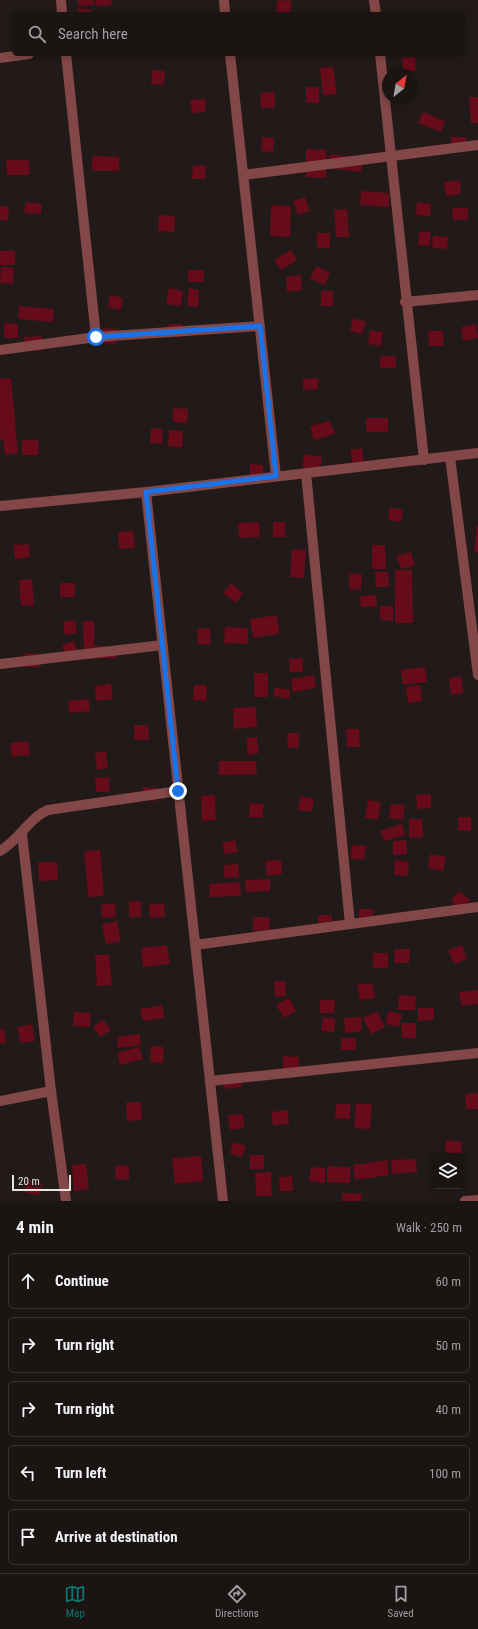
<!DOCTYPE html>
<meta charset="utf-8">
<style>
:root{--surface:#1a1413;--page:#231d1c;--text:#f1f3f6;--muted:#9f9ea0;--line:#383333;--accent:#0f766e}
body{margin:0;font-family:"Roboto Condensed",sans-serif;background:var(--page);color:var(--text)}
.controls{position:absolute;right:12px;bottom:12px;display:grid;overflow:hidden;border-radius:6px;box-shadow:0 2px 6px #0003}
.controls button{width:36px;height:36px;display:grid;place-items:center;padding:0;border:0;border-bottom:1px solid var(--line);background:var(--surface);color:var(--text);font:20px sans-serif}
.compass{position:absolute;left:382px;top:68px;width:36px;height:36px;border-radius:50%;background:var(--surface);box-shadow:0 2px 6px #0003;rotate:31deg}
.scale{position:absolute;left:12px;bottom:10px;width:59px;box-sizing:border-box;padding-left:4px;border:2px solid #e9e3e3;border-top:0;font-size:11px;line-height:14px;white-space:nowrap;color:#e9e3e3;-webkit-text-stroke:3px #221a19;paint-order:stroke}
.stop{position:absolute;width:12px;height:12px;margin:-9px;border:3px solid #1a73e8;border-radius:50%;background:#fff}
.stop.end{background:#1a73e8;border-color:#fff;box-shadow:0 1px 4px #0008}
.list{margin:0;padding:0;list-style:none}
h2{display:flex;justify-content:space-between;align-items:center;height:52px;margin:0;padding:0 16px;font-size:17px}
h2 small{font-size:13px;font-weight:400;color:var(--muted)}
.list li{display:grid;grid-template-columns:26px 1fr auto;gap:12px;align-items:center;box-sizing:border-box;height:56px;margin:0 8px 8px;padding:0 8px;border:1px solid var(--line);border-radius:6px}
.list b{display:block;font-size:15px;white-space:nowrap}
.list em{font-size:13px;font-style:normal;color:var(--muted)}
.icon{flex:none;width:22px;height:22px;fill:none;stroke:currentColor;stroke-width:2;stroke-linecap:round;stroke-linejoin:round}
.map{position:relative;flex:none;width:478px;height:1201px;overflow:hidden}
.search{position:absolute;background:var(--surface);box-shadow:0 2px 6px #0003;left:12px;right:12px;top:12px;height:44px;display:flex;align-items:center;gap:10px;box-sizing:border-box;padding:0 14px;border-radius:6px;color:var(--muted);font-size:15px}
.sheet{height:372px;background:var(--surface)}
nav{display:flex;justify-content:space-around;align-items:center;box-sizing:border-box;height:56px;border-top:1px solid var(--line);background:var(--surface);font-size:11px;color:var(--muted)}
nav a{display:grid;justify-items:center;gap:2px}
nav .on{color:var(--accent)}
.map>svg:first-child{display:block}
</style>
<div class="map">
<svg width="478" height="1201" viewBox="0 0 478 1201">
<rect width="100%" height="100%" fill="#221a19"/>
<path fill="#660b19" d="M78,0H93L94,5L78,6Z
M95,0H111L112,5L96,6Z
M278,0L292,1L290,14L276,12Z
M78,8L92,10V14H77Z
M415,57L416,71H403L402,58Z
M333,67L337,94L323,95L320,68Z
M152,70L165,71L164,85L151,84Z
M306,87H319V103L306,102Z
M275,92V108H261L260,93Z
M469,97H478V123H471Z
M205,99L206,112L192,113L190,100Z
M423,112L445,121L441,132L418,123Z
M262,137L274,138L273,152L261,151Z
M451,137H466V152H451Z
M306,149L326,150V178L306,177Z
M330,154L363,158L361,172L328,168Z
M92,156L119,157V171H92Z
M6,160H29V175H7Z
M193,165L206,166L205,179H192Z
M460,180L461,194L446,196L444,182Z
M361,191L389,193V207L360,205Z
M305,197L310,211L298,215L293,201Z
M26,202L42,204L41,214L24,213Z
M417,202L431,204L430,216L416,215Z
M271,205L291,206L290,237L270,236Z
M0,206L9,207L8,221L0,220Z
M452,208H468V220H453Z
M347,209L349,237H336L334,210Z
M159,215L175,216L174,232L158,231Z
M419,231L430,232V246L418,245Z
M317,233H330V248H317Z
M433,236L448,237L447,249L432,248Z
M291,250L297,260L281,270L274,260Z
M0,251H15V265H0Z
M316,266L330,272L325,285L310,279Z
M1,267L14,268L13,284L0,283Z
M188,270H204V282H188Z
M301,275L302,290L287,292L286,277Z
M169,288L183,291L181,306L166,304Z
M189,288L199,290L198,307L187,306Z
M321,291H333V306H321Z
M110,295L123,298L121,310L108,307Z
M19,306L54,309L53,322L18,319Z
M353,318L366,322L362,334L350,331Z
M4,323L18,324V338H4Z
M168,324H182V337H167Z
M476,324L478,338L463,341L461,327Z
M102,328L117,329L116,344L102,343Z
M370,330L383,332L381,346L368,344Z
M428,331H443L444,346H429Z
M42,336L43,350L25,351L24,337Z
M380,356H396V368H380Z
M11,378L18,453L5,455L3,439H0V379Z
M318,378V389L303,390V379Z
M173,408L188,409L187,423L173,422Z
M366,418H388V432H366Z
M330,421L335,434L314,440L310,426Z
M151,428L163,429L162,444L150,443Z
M169,430L183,431L182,447L168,446Z
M22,440H38V455H22Z
M362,448L364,462L353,464L350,450Z
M304,454L322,457L320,472L302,470Z
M250,464L263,465V480L250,479Z
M390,507L403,510L401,522L388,520Z
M259,522L260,537L239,538L238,523Z
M273,522H285V537H273Z
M477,526H478V553L474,552Z
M133,531L135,548L119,549L118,532Z
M29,544L30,557L15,559L13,545Z
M372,545H385L386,569H372Z
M292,549L306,550L304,578L290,577Z
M411,552L415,565L401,569L396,556Z
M395,570H412L413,623H395Z
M375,572H388L389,587H376Z
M349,573L362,574L361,590L349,589Z
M32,579L34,605L21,606L19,580Z
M60,583H75V597H60Z
M231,583L243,593L236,603L223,593Z
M376,595L377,606L361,607L360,596Z
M380,606H393V621L380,620Z
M277,615L279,634L253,638L250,619Z
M75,620L77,633L65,635L63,622Z
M83,621H94V646H117V658L84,659Z
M225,627L248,628V644L224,643Z
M210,628L211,644L198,645L197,629Z
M74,641L79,655L67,659L62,645Z
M25,653L41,654L40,667H24Z
M302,658L303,672H290L289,659Z
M425,667L427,682L403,685L401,670Z
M254,673H268V697H254Z
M314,675L316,688L293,692L291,679Z
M461,676L463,693L451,695L449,678Z
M111,684L113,699L96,701L95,686Z
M194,685H207L206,701L193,700Z
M420,685L422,701L408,703L406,687Z
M275,687L290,690L289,699L273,696Z
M89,699L90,711L69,713L68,701Z
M256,707L257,727L234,729L233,708Z
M134,725H148L149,740H134Z
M346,729H359L360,747H347Z
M287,733H299V748H288Z
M257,737L259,753L248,755L246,738Z
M28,741L30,755L12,757L10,743Z
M106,751L108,768L97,770L95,753Z
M219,761H256L257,774L219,775Z
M109,777L110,792H96L95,778Z
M143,787L157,788V801L142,800Z
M431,794V808L417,809L416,795Z
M215,795L216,820L202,821L201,796Z
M301,796L314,799L312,812L298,810Z
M368,800L381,802L378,820L365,818Z
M250,803L264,804L262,818L249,817Z
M391,804L405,805L403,820L389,818Z
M458,817H471V831L458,830Z
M409,819H422L423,837L409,838Z
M402,824L405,835L384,841L380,831Z
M235,840L238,852L225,854L222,843Z
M406,840L407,854L393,855V841Z
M352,845L366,846L364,860L350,858Z
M100,850L104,896L88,897L84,851Z
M430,854L446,857L443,871L428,868Z
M281,860L282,874L267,876L265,861Z
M395,860L409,862L408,876L394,875Z
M38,862H57L58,880L39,881Z
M238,864L239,877L224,878V865Z
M270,879V891L246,892L245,880Z
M240,882L241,896L210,897L209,884Z
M459,891L470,900L461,910L451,901Z
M129,901H141V917H129Z
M115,903L116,917L102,918L101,905Z
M164,903L165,917L150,918L149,904Z
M359,909H373V923H359Z
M318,915H332V928H318Z
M253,917H269L270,930L253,931Z
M117,921L121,941L106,944L102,924Z
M167,945L170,964L143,967L141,948Z
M462,945L467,959L454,964L448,950Z
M395,949H410L409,963H394Z
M373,953H388V968H373Z
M95,955H109L112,985L97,986Z
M274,981H285L286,996L275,997Z
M372,983L375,998L360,1000L357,984Z
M478,990V1004L461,1006L459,992Z
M399,995L416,996L415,1010H398Z
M289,998L296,1011L284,1018L276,1005Z
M320,1000H335L334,1013H320Z
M162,1005L165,1018L143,1021L140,1009Z
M418,1008H434V1020L418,1021Z
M377,1011L385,1027L371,1034L363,1018Z
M388,1011L402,1014L399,1027L386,1024Z
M74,1012L91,1013L90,1027L73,1026Z
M323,1017L335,1019L334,1032L321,1031Z
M361,1017L362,1031L345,1033L344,1018Z
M103,1019L111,1030L100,1037L93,1027Z
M401,1023H416V1038H402Z
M32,1024L35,1041L21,1043L17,1027Z
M0,1029H4L6,1043L0,1044Z
M140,1034L141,1045L118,1048L117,1037Z
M341,1038H356V1050H341Z
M151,1046L164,1047L163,1063L150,1062Z
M139,1047L143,1059L120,1065L117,1053Z
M283,1056L299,1057V1069H283Z
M240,1072L242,1087L224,1089L222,1075Z
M478,1093V1109H466L465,1094Z
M126,1102H141L142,1120L127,1121Z
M356,1103L372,1104L370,1129L354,1128Z
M336,1104H350V1119L335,1118Z
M288,1110L289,1124L273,1125L271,1112Z
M243,1114L244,1128L230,1130L228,1115Z
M446,1140L462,1142L461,1154L445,1152Z
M233,1142L246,1146L242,1157L230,1154Z
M250,1155H264V1169H250Z
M201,1156L203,1181L175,1184L172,1158Z
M416,1159L417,1172L392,1174L391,1160Z
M387,1160L389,1175L355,1180L353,1165Z
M86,1164L89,1189L74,1191L72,1165Z
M116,1165L129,1166V1180L115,1179Z
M327,1166L350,1167V1183L327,1182Z
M311,1167L325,1168V1183L309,1181Z
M271,1172L272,1196H256L255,1173Z
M292,1176L293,1191H280L279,1177Z
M28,1178L43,1183L39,1196L24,1192Z
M342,1193L362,1194L361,1201H342Z"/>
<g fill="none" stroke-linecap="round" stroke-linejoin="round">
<path stroke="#834747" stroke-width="10" d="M61,0L62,14
M224,0L225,14
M374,0L376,14
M66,54L96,337
M230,54L276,476
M380,54L424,460
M0,58L29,54
M243,175L478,145
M405,302L478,295
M0,350L96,337L260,326
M450,457L478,675
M306,473L350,924
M146,492L223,1201
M0,506L146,492L478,453
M0,664L163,645
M22,834L51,1091L66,1201
M0,851C19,840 30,817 48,810L178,791
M195,945L478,907
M210,1081L478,1053
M0,1101L51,1091
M465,1201L478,1200"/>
</g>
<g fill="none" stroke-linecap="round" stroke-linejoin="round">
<path stroke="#1a73e8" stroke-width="5" d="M96,337L260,326L276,476L146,492L178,791"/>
</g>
</svg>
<div class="controls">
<button><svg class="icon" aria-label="layers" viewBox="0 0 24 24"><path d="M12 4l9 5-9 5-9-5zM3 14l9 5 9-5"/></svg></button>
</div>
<svg class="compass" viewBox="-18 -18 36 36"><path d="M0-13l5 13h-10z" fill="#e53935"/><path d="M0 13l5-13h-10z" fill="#9f9ea0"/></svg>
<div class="scale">20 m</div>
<div class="stop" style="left:96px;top:337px"></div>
<div class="stop end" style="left:178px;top:791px"></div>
<div class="search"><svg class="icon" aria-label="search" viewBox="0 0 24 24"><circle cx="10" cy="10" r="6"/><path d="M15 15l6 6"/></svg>Search here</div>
</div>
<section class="sheet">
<h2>4 min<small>Walk · 250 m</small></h2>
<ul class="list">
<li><svg class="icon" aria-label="ahead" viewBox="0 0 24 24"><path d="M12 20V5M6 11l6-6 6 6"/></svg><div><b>Continue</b></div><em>60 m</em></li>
<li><svg class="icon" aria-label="right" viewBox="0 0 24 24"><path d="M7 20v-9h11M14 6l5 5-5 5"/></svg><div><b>Turn right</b></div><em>50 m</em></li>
<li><svg class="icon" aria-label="right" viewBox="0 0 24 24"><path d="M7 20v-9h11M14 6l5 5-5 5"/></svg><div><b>Turn right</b></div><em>40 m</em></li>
<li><svg class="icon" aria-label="left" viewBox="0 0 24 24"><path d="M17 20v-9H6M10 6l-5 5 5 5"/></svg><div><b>Turn left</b></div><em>100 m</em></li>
<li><svg class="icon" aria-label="arrive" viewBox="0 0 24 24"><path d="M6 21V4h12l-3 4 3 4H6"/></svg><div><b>Arrive at destination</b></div></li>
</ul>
</section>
<nav>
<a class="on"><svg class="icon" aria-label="map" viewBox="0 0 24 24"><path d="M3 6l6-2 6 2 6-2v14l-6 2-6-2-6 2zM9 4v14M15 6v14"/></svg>Map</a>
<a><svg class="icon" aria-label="directions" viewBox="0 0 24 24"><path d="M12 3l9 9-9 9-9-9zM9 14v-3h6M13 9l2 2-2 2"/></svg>Directions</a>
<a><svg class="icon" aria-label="saved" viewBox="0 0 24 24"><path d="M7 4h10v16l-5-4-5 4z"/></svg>Saved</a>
</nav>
